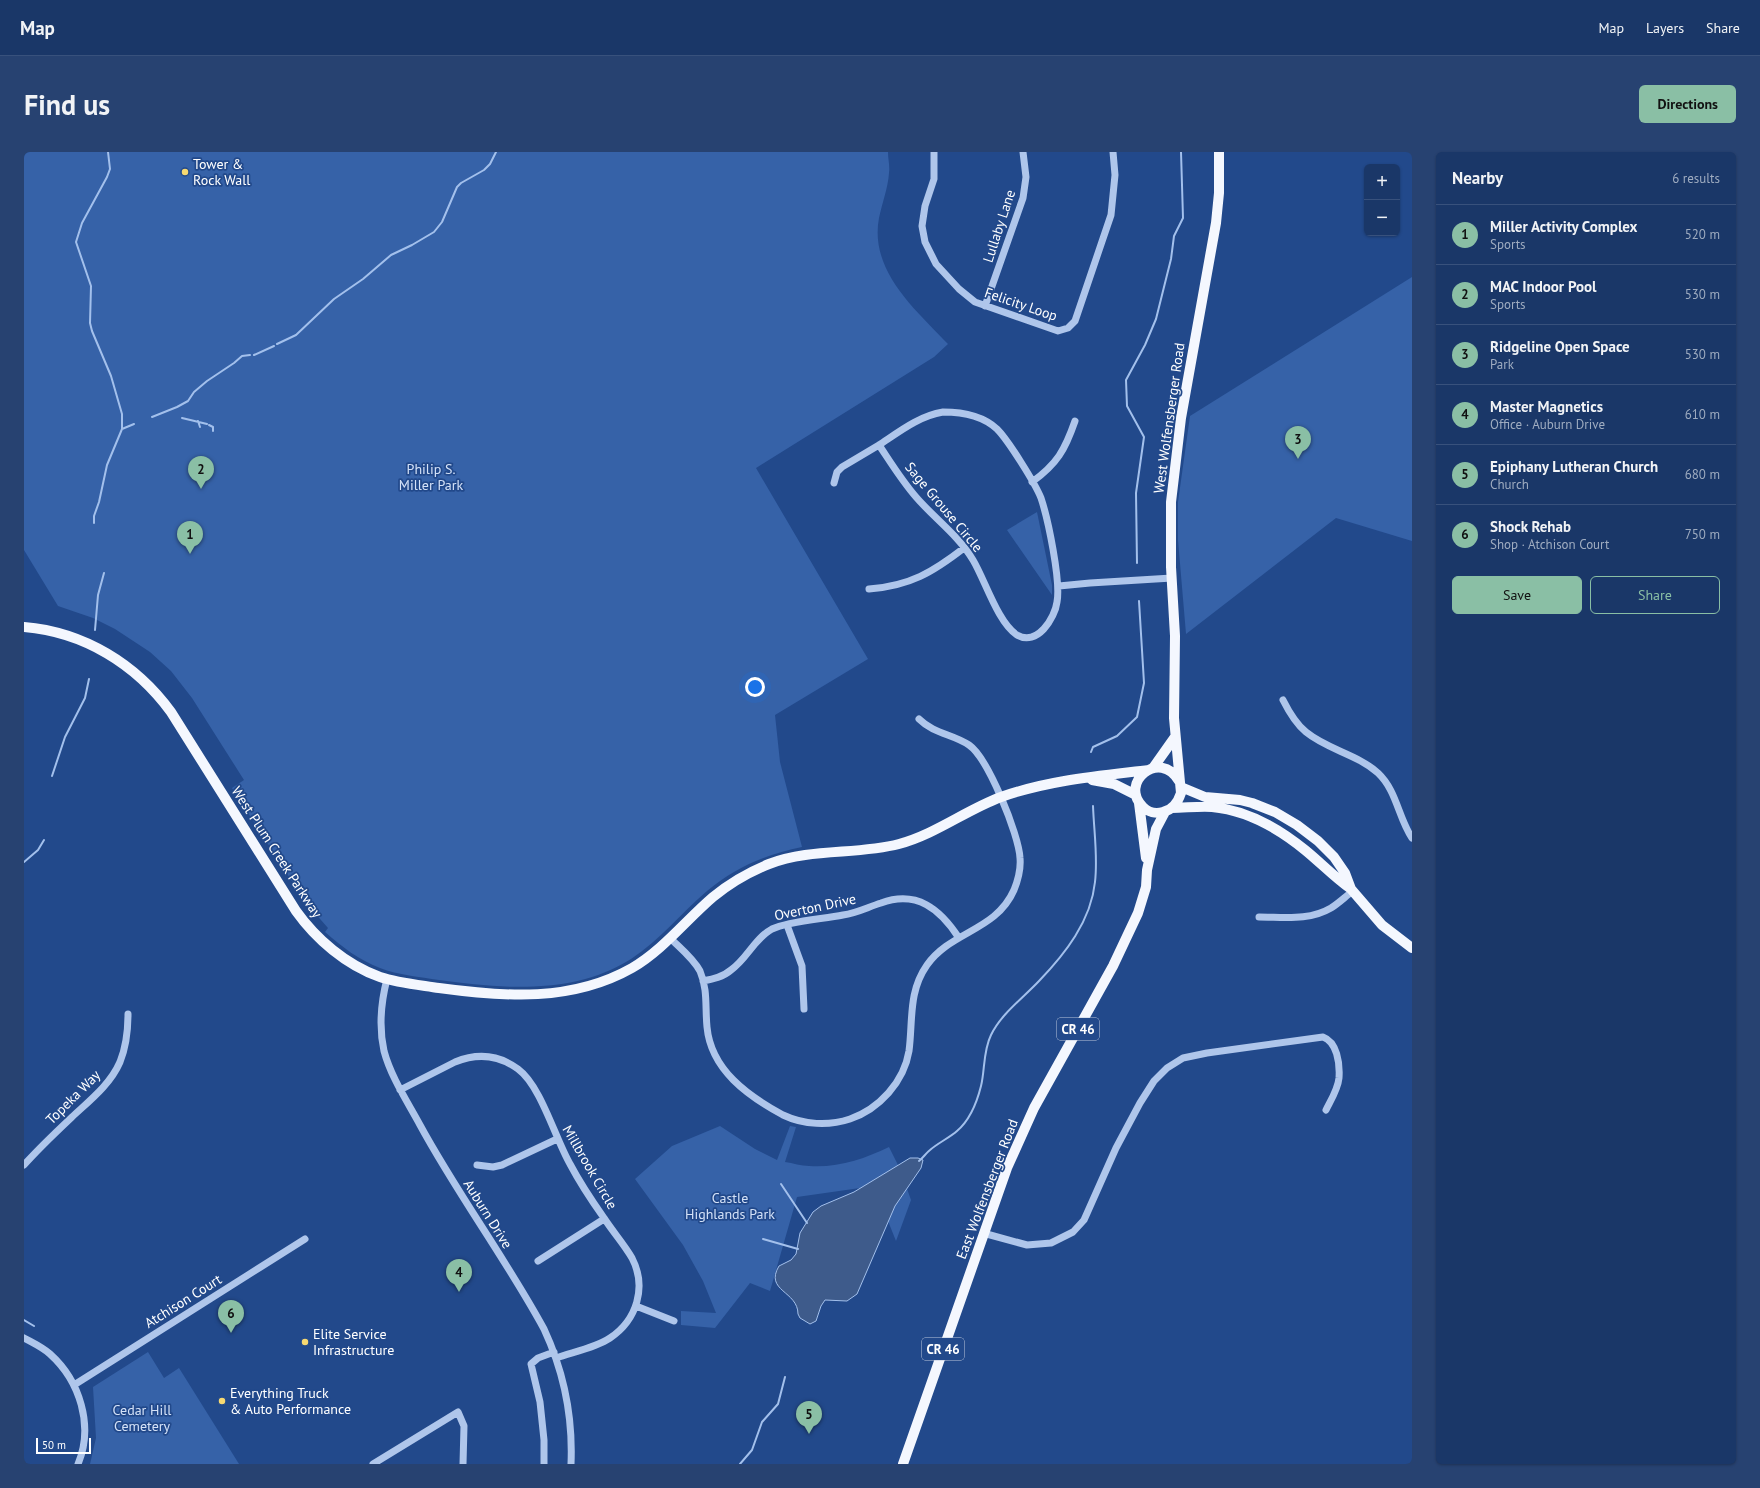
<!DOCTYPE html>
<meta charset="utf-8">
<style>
:root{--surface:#1a3768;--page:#274271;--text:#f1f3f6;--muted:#9facc0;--line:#38517c;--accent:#8abfa5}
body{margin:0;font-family:"PT Sans",sans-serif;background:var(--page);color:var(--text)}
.controls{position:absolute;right:12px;top:12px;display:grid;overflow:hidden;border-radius:6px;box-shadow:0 1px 3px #0004}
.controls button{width:36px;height:36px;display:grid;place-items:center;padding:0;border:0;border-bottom:1px solid var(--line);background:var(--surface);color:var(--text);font:20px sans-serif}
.scale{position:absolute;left:12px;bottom:10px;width:55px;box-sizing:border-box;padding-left:4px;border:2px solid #fff;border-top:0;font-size:11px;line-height:14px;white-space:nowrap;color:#fff;-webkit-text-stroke:3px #22498b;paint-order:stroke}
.you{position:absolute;left:731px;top:535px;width:14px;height:14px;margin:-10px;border:3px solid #fff;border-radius:50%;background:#1a73e8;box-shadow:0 0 0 6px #1a73e833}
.badge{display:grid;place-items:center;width:26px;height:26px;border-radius:50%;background:var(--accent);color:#111;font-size:13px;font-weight:700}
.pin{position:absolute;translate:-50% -33px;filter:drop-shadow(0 1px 2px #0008)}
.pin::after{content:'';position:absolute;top:21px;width:14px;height:12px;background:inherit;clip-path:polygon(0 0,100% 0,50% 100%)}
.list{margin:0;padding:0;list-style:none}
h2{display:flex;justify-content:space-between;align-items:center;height:52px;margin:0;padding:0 16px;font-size:17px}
h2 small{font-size:13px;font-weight:400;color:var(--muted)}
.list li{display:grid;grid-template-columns:26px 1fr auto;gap:12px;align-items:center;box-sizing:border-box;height:60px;padding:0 16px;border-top:1px solid var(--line)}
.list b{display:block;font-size:15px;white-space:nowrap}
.list p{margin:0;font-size:13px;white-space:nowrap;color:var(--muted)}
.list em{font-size:13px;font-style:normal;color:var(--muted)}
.actions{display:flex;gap:8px;padding:12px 16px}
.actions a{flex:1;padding:9px 0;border:1px solid var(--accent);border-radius:6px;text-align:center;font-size:14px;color:var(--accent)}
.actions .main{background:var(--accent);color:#111}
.map{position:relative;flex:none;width:1388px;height:1312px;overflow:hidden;border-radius:6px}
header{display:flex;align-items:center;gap:24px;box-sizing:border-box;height:56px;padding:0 20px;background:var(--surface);border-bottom:1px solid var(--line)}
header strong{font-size:19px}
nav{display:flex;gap:22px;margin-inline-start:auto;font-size:14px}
.intro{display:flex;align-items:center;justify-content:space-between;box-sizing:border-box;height:96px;padding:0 24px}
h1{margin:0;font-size:28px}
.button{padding:10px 18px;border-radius:6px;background:var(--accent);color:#111;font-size:14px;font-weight:700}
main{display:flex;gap:24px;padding:0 24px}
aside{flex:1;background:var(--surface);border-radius:6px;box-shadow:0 1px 3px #0004}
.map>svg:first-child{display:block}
</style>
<header>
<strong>Map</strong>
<nav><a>Map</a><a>Layers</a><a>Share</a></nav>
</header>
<div class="intro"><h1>Find us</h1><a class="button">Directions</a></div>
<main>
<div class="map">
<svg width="1388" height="1312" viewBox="0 0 1388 1312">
<rect width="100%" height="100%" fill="#22498b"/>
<path fill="#3662a8" d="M0,0H864C864,7 866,14 865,21C864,36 858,51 855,66C845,119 892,158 924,192L910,205L732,316L844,507L751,563L756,610L778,695C743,702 711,715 683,739C657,761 636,788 607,807C550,843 479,837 415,828C396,825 374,823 356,816C335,808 318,795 301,780L304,776L282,751L208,636L220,628L168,546L147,519L126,500L91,477L69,466L34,454L0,398Z
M1388,125V389L1312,366L1162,482L1154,388V350L1166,264Z
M1013,360L1028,433V443L983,378Z
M696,974L731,997L753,1008L766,974L772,975L761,1010C769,1011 777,1014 785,1014C814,1016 840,1007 865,995L876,1017L887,1048L872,1089L850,1034L773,1045L746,1139L726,1131L691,1176L657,1173V1159L692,1161L679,1129L659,1093L611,1027L648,994Z
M124,1200L140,1226L155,1216L215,1312H66L72,1286L69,1235Z"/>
<path fill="#3e5b8b" stroke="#a3c0ec" d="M886,1006H894L899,1008L897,1016L871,1054L833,1142L823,1149L801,1148L797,1154L792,1169L786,1172L776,1166L774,1162C774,1139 740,1139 755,1114L767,1108L772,1102L776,1081L789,1060L797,1054L830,1040Z"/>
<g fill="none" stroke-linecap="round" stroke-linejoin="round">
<path stroke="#a3c0ec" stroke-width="2" d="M253,192L272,183L310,147L339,127L367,103L388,93L410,80L418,70L433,35L437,31L460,18L466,12L472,0
M230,203L250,194
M128,265L153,255L164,249L170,240L183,229L210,211L218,204L226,203
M158,266L183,272
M174,269L176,275
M185,273L189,275V279
M98,277L110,272
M70,371V364L75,350L83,313L98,277V262L87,224L68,179L66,171L67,134L52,90L58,71L83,25L86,17L84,0
M1113,411L1112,341L1120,285L1103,254L1102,228L1121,193L1132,167L1147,107L1150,84L1159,66L1157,0
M71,478L74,443L80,421
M1067,600L1069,595L1093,584L1113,565L1120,531L1115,449
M28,624L41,585L61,546L65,527
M0,710L14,698L20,688
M895,1009C899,1006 902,1001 906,998C914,991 925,986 933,979C946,968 953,950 957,934C961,918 959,899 967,883C977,862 999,846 1015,829C1041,802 1067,769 1071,730C1074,705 1070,680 1069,654
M757,1032L783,1071
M739,1087L774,1097
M0,1168L10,1174
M716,1312L728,1298L738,1270L754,1252L761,1225"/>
<path stroke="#afc6eb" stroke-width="7" d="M910,0V27L901,54L898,74L901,90L912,112L935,137L951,150L1034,179L1044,176L1051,169L1087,63L1091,23L1089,0
M961,154L999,46L1002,25L999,0
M919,260C937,260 959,264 973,277C984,288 1011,331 1017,346C1024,367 1037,429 1033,450C1031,466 1013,495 993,483C974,471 961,428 949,408C935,384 910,366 892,345C878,329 867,311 855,293C876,279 895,264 919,260Z
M1008,330C1033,312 1041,298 1051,269
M810,331L813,320L818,315L855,293
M1035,434L1066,431L1148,426
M845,437C886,434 909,420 940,396
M1259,548C1265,560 1272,572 1282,580C1304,598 1333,602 1354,621C1373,639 1374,665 1388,686
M1235,765C1260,765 1285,769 1307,756C1315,751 1322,744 1329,739
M763,773L778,814L780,857
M646,786C656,796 669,806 676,819C684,838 681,855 683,875C687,918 724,944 759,963C780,973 805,974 826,967C855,957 880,930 885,899C889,869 884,840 903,813C927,779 972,779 990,738C994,728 997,717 996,706C995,683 964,606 945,593C929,582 910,582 895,567
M363,827C357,850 355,876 360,899C367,925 383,949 396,973C434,1043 482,1107 520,1177C540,1220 549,1265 547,1312
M679,829C689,827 699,825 707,818C723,807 730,787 748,777C765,769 799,767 819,763C833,761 844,755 857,751C893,738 916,757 935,786
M376,938L431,910C453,901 475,903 494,917C517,934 531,986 546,1012C556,1031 568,1049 580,1066C589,1080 600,1092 608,1106C623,1135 613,1168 586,1186C571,1196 549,1200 532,1206
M0,1013C15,996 31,981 48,965C65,949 86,933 96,910C102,895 104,878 104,862
M453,1013L469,1015L478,1013L533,987
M959,1081L1003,1093L1027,1091L1049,1080L1060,1068L1092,996L1116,951L1130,929L1143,916L1159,906L1183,901L1299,885C1313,890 1316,911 1315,926C1314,937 1307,948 1302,958
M514,1109L580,1067
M612,1154L650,1169
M0,1186C9,1191 18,1195 26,1202C56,1229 70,1274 54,1312
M50,1233L281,1087
M349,1312L434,1260L440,1274L439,1312
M520,1312V1288L516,1250L507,1212L514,1206L530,1200"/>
<path stroke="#f4f7fe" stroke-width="10" d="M0,475C60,480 112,512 147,560L272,759C292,787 322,813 356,825C374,831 396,833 415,836C481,845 548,850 608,816C639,798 662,768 689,745C706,731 725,720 745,712C787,696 833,703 875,692C912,682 942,658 977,645C1025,628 1075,624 1125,618
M1129,616L1151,585
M1068,628L1090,632L1112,643
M1155,629C1136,596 1094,631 1119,655C1124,660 1132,662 1139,660C1149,658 1154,650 1157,641L1150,566L1151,484L1147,415V350L1157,266L1192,71L1195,41V0
M1157,635L1181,645L1216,648L1228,651L1251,660L1273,673L1294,689L1310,705L1321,721L1327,737L1358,773L1388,796
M1115,651L1122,706
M1148,656C1161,656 1175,654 1188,655C1222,658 1254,676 1281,698C1297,711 1310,725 1327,737
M879,1312L983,1016L1010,956L1089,814L1114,761L1122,735L1123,718L1132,677L1141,660"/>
</g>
<g fill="#f7d971" stroke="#22498b" stroke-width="1.5">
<circle cx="161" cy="20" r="4"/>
<circle cx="281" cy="1190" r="4"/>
<circle cx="198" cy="1249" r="4"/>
</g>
<g text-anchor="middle" stroke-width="3.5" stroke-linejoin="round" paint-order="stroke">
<g fill="#22498b" stroke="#bdc8dc" stroke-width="1">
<rect x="1033" y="866" width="42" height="22" rx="3"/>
<rect x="898" y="1186" width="42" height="22" rx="3"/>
</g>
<g font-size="13" font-weight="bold" fill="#fff">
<text x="1054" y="882">CR 46</text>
<text x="919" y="1202">CR 46</text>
</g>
<g font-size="14" fill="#fff" stroke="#22498b" text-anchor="start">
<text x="169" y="17">Tower &amp;<tspan x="169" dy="16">Rock Wall</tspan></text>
<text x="289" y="1187">Elite Service<tspan x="289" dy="16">Infrastructure</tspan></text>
<text x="206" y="1246">Everything Truck<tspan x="206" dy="16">&amp; Auto Performance</tspan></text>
</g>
<g font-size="14" fill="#fff" stroke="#22498b">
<text transform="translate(975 74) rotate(-72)" y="5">Lullaby Lane</text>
<text transform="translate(997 152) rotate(19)" y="5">Felicity Loop</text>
<text transform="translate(1145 266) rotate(-82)" y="5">West Wolfensberger Road</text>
<text transform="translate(920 355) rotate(50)" y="5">Sage Grouse Circle</text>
<text transform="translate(253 700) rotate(57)" y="5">West Plum Creek Parkway</text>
<text transform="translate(791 755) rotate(-12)" y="5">Overton Drive</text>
<text transform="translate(49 945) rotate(-45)" y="5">Topeka Way</text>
<text transform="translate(566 1015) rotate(60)" y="5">Millbrook Circle</text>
<text transform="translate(963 1037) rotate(-69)" y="5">East Wolfensberger Road</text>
<text transform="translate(464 1062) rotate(58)" y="5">Auburn Drive</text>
<text transform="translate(159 1149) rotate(-32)" y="5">Atchison Court</text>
</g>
<g font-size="14" fill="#d4e2f8" stroke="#22498b">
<text x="407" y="322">Philip S.<tspan x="407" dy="16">Miller Park</tspan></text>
<text x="706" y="1051">Castle<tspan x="706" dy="16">Highlands Park</tspan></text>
<text x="118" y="1263">Cedar Hill<tspan x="118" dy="16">Cemetery</tspan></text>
</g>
</g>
</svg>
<div class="controls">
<button>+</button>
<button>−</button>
</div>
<div class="scale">50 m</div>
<div class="you"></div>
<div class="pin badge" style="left:166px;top:402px">1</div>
<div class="pin badge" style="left:177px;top:337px">2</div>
<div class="pin badge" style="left:1274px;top:307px">3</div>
<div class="pin badge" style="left:435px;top:1140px">4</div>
<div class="pin badge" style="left:785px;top:1282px">5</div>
<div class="pin badge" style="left:207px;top:1181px">6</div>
</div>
<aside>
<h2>Nearby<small>6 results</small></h2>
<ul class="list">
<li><span class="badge">1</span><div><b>Miller Activity Complex</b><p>Sports</p></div><em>520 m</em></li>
<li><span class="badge">2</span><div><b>MAC Indoor Pool</b><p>Sports</p></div><em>530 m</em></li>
<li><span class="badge">3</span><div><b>Ridgeline Open Space</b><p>Park</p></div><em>530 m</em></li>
<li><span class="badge">4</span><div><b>Master Magnetics</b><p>Office · Auburn Drive</p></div><em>610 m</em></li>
<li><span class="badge">5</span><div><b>Epiphany Lutheran Church</b><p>Church</p></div><em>680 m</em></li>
<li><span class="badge">6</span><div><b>Shock Rehab</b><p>Shop · Atchison Court</p></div><em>750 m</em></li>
</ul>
<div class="actions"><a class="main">Save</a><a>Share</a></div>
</aside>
</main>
